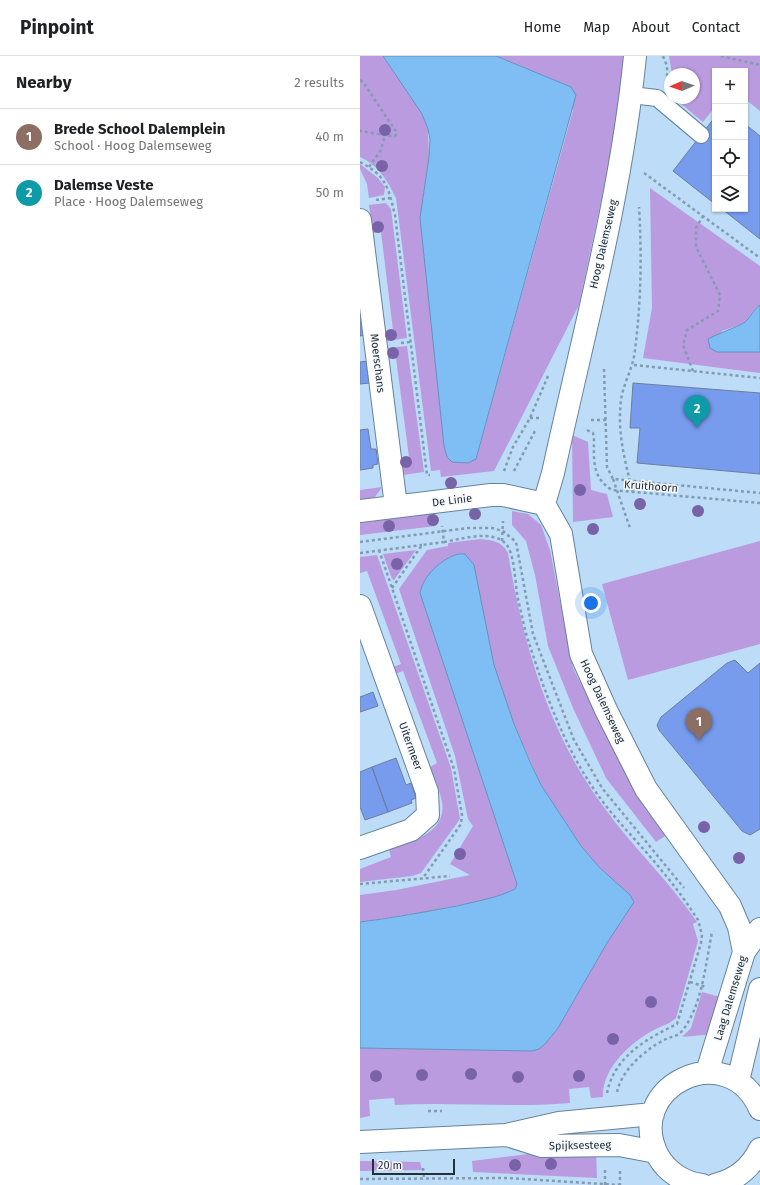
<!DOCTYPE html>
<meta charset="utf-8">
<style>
:root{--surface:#fff;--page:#f2f2f2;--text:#202124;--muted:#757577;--line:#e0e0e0;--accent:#0b8043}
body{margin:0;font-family:"Fira Sans",sans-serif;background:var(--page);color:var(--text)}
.controls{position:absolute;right:12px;top:12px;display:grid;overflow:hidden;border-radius:0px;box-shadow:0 1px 3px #0004}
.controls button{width:36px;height:36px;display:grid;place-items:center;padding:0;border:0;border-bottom:1px solid var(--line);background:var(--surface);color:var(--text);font:20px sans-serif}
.compass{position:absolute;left:304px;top:12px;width:36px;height:36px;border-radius:50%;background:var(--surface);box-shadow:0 1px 3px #0004;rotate:268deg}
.scale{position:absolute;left:12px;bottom:10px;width:83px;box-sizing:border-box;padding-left:4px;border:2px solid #23303a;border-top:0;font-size:11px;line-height:14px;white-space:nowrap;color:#23303a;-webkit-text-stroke:3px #f6f9fc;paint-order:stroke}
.you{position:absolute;left:231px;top:547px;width:14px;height:14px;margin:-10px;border:3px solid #fff;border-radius:50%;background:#1a73e8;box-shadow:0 0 0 6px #1a73e833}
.badge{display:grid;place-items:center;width:26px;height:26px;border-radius:50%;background:var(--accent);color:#fff;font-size:13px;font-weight:700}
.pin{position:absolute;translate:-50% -33px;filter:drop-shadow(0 1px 2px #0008)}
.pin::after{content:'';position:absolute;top:21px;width:14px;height:12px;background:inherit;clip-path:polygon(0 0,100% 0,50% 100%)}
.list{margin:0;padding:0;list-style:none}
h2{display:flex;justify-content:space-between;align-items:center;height:52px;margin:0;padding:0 16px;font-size:17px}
h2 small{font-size:13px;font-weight:400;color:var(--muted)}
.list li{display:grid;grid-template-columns:26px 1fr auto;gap:12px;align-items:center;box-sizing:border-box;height:56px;padding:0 16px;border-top:1px solid var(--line)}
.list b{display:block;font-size:15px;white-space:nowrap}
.list p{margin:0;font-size:13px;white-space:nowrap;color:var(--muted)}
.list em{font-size:13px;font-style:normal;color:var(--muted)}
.icon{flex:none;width:22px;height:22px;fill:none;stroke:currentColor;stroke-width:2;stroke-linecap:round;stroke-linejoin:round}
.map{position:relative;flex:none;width:400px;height:1129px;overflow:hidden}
header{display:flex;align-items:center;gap:24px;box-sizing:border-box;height:56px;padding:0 20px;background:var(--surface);border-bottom:1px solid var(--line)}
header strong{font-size:19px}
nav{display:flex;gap:22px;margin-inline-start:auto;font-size:14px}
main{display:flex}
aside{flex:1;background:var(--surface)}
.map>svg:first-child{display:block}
</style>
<header>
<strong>Pinpoint</strong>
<nav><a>Home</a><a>Map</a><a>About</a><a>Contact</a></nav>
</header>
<main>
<aside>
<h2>Nearby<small>2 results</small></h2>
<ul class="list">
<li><span class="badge" style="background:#8d6e63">1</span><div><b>Brede School Dalemplein</b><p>School · Hoog Dalemseweg</p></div><em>40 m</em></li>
<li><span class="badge" style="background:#0f9aa8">2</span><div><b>Dalemse Veste</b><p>Place · Hoog Dalemseweg</p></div><em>50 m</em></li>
</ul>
</aside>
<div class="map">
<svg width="400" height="1129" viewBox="0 0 400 1129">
<rect width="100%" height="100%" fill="#bcdcf8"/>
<path fill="#ba9bdf" d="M0,0H23L62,57L68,73L69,101L62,147L116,403L213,54L211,31L136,0H265L257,70L219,249L134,415L81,421L80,414L71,415L36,142C27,124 19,110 0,101Z
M309,0H400V55L385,43V15H355V51L343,66L314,42H334V18H312Z
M0,108L18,122L25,131L24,139L9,142L7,128L0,113Z
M290,132L400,210V249L395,253L385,267L362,275L357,296H400V317L283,302L292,252Z
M26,147L31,153L47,282L26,285L25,275L33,274L21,176L13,177L9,149Z
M47,290L64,416L43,419L40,402L49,401L36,302L28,303L27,292Z
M212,379L228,386L231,434L247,438L253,461L213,466Z
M22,431L15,441L0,444V434Z
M152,455L168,458L181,469L190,494L213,612L259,703L308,778L296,786L246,722L213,652L188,590L175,519L166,485L152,469Z
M75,457L76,470L0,479V467Z
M120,483C132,484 142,485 148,497C163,587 188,676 243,750C272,791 309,824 337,866L333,868L338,885L316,962C310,968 301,970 294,974C271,986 242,1012 243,1041L231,1042L229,1031L209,1033L210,1047C151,1052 93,1046 35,1049L34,1042L9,1044L10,1060L0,1062V992L172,995L179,993L185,988L198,972L247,887L274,846L270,839L239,811L221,790L181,729L154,668L147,649L134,609L125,565L91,500L72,515L60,537L157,828L155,833C138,842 119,845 100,849C67,856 33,861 0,866V839L36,834L110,819L90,808L113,770L108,763L95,700L39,533L67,494L88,490V487Z
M400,485V588L268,624L242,528Z
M56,494L34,524L32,523L23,498Z
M17,499L91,712L100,763L61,817L52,820L0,826V813L31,801L29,793C51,785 87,778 82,746C80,734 74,722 70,711L77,707L43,615L35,618L33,611L41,608L7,515L0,517V501Z
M342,936L364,942L354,978L322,981L331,972Z
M185,1096H236L237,1122L113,1116L112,1105Z
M0,1105L60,1106L62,1114L0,1115Z"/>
<path fill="#7fbef4" stroke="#6393bc" d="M23,0H136L211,31L216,39L116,403L108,407L92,406L87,401L84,390L60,162L69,101L70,83L68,73L62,58Z
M400,249V296H357L350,292L348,283C355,279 382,269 385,266C391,261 393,254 400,249Z
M98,498H105L114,509L134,609L154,668L171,708L181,729L221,790L239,811L270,839L274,846L247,887L198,972L185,988L179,993L172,995L0,992V866C33,862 64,856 97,850C117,845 137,842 155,833L157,828L60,537C63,520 81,503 98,498Z"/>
<path fill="#779bed" stroke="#6e7e9e" d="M355,61V148L313,115Z
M385,68L400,80V183L362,153H385Z
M0,252H2L5,279L0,280Z
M7,305L10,327L0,328V306Z
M273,327L400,337V418L277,407L280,372H270Z
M8,373L11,393H16L18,408L13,409V412L0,414V374Z
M375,604L388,617L400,607V773L390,779L382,775L299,674L297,669L301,661L367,607Z
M13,636L18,650L0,656V641Z
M36,702L46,729L51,727L56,742L51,744L52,747L28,756L12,711Z
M12,711L28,756L5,764L0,751V716Z"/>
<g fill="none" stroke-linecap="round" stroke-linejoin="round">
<g stroke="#65839d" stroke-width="18">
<path id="service" d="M271,39L297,42L341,79"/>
</g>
<g stroke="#65839d" stroke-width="24">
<path id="minor" d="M275,0C261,141 223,279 193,417L184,448L201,478L221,598L246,654L286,733L370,850L379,871L384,896
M0,164L36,450
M0,455L131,439H143L184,448
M0,550L67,736L68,759L51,774L0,792
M347,1016L384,896L400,873
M378,1025L400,933"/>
</g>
<g stroke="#65839d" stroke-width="24">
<path id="secondary" d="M147,1079L182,1090L259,1089L296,1096
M0,1086L146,1079L199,1067L293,1058
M342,1129C324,1127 307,1116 298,1100C262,1031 368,979 400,1053
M355,1129C376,1124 391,1112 400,1093"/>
</g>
<path stroke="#829bb0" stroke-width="2.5" stroke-dasharray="3 3" stroke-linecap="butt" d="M303,0L307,10V23
M361,0L400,9
M0,24L3,26L37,77L35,80H31L0,75
M0,106C27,120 28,132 35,159L67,419H70
M9,111L21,94L25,79
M284,117L400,202
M16,144L30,142
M41,287L50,286
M274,309L400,322
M244,313L247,411L253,423L400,437
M333,315L323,289L327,274L358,255L360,239L336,191V172L343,160
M170,362H180
M231,364H246
M227,374L233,377L234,381C234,403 231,421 252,434L400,447
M144,415L153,391L170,362L188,320
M154,415L176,373
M253,423L270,472
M273,437C265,405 257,377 261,344C263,328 273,313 275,294C281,246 282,200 279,151
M142,485L143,465
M0,486L108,472H132L143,475L156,486L173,578L214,684L242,732L324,832
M84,486C101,483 132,473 146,488C155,498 155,529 158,543C162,560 165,577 171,593C188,646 209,701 243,746C261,770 283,791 302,815C315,830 327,847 338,864L342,879L341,887L317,968C286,983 254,1001 247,1037
M19,494L94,713L102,759L101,768L63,822
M0,497L62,489
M32,532L62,489L84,486L82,470
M0,828L90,820
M330,926L346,931
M257,1036C262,1013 286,993 306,983C312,980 317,981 322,975C342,951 346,906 352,876
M68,1055H82
M63,1112L64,1122
M245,1114V1129
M260,1115V1129
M0,1123L147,1122L260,1129"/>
<use href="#service" stroke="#fff" stroke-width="16"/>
<use href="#minor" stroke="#fff" stroke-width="22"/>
<use href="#secondary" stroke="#fff" stroke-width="22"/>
</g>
<g fill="#7863a9">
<circle cx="25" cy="74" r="6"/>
<circle cx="22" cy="110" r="6"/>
<circle cx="18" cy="171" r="6"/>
<circle cx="31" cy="279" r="6"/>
<circle cx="33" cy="297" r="6"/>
<circle cx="46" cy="406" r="6"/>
<circle cx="91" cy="427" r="6"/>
<circle cx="220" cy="434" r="6"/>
<circle cx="280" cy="448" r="6"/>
<circle cx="338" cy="455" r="6"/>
<circle cx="115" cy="458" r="6"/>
<circle cx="73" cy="464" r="6"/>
<circle cx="29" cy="470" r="6"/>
<circle cx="233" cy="473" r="6"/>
<circle cx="37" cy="508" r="6"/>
<circle cx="344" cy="771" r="6"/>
<circle cx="100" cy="798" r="6"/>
<circle cx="379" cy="802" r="6"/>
<circle cx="291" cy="946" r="6"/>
<circle cx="253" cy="983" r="6"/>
<circle cx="111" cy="1018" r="6"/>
<circle cx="62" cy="1019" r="6"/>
<circle cx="16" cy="1020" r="6"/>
<circle cx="219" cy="1020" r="6"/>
<circle cx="158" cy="1021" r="6"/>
<circle cx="191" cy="1108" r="6"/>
<circle cx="155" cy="1109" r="6"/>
</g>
<g text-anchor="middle" stroke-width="3" stroke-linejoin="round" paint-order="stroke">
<g font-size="11" fill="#23303a" stroke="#f6f9fc">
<text transform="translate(243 188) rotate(-77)" y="4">Hoog Dalemseweg</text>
<text transform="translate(18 307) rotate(83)" y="4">Moerschans</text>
<text transform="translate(291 430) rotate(4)" y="4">Kruithoorn</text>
<text transform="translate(92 444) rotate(-7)" y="4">De Linie</text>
<text transform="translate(243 645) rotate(65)" y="4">Hoog Dalemseweg</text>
<text transform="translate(51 690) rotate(70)" y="4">Uitermeer</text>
<text transform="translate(370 942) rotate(-73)" y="4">Laag Dalemseweg</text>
<text transform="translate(220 1089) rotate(-1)" y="4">Spijksesteeg</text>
</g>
</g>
</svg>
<div class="controls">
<button>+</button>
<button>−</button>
<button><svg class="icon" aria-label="locate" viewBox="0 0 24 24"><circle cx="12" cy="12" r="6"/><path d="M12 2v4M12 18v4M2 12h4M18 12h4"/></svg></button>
<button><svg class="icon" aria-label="layers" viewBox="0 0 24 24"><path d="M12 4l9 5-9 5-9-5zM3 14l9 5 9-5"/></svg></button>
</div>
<svg class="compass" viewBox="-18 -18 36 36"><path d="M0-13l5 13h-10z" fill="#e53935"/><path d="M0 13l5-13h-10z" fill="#757577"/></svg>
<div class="scale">20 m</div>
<div class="you"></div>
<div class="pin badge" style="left:339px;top:685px;background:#8d6e63">1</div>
<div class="pin badge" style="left:337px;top:372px;background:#0f9aa8">2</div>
</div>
</main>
